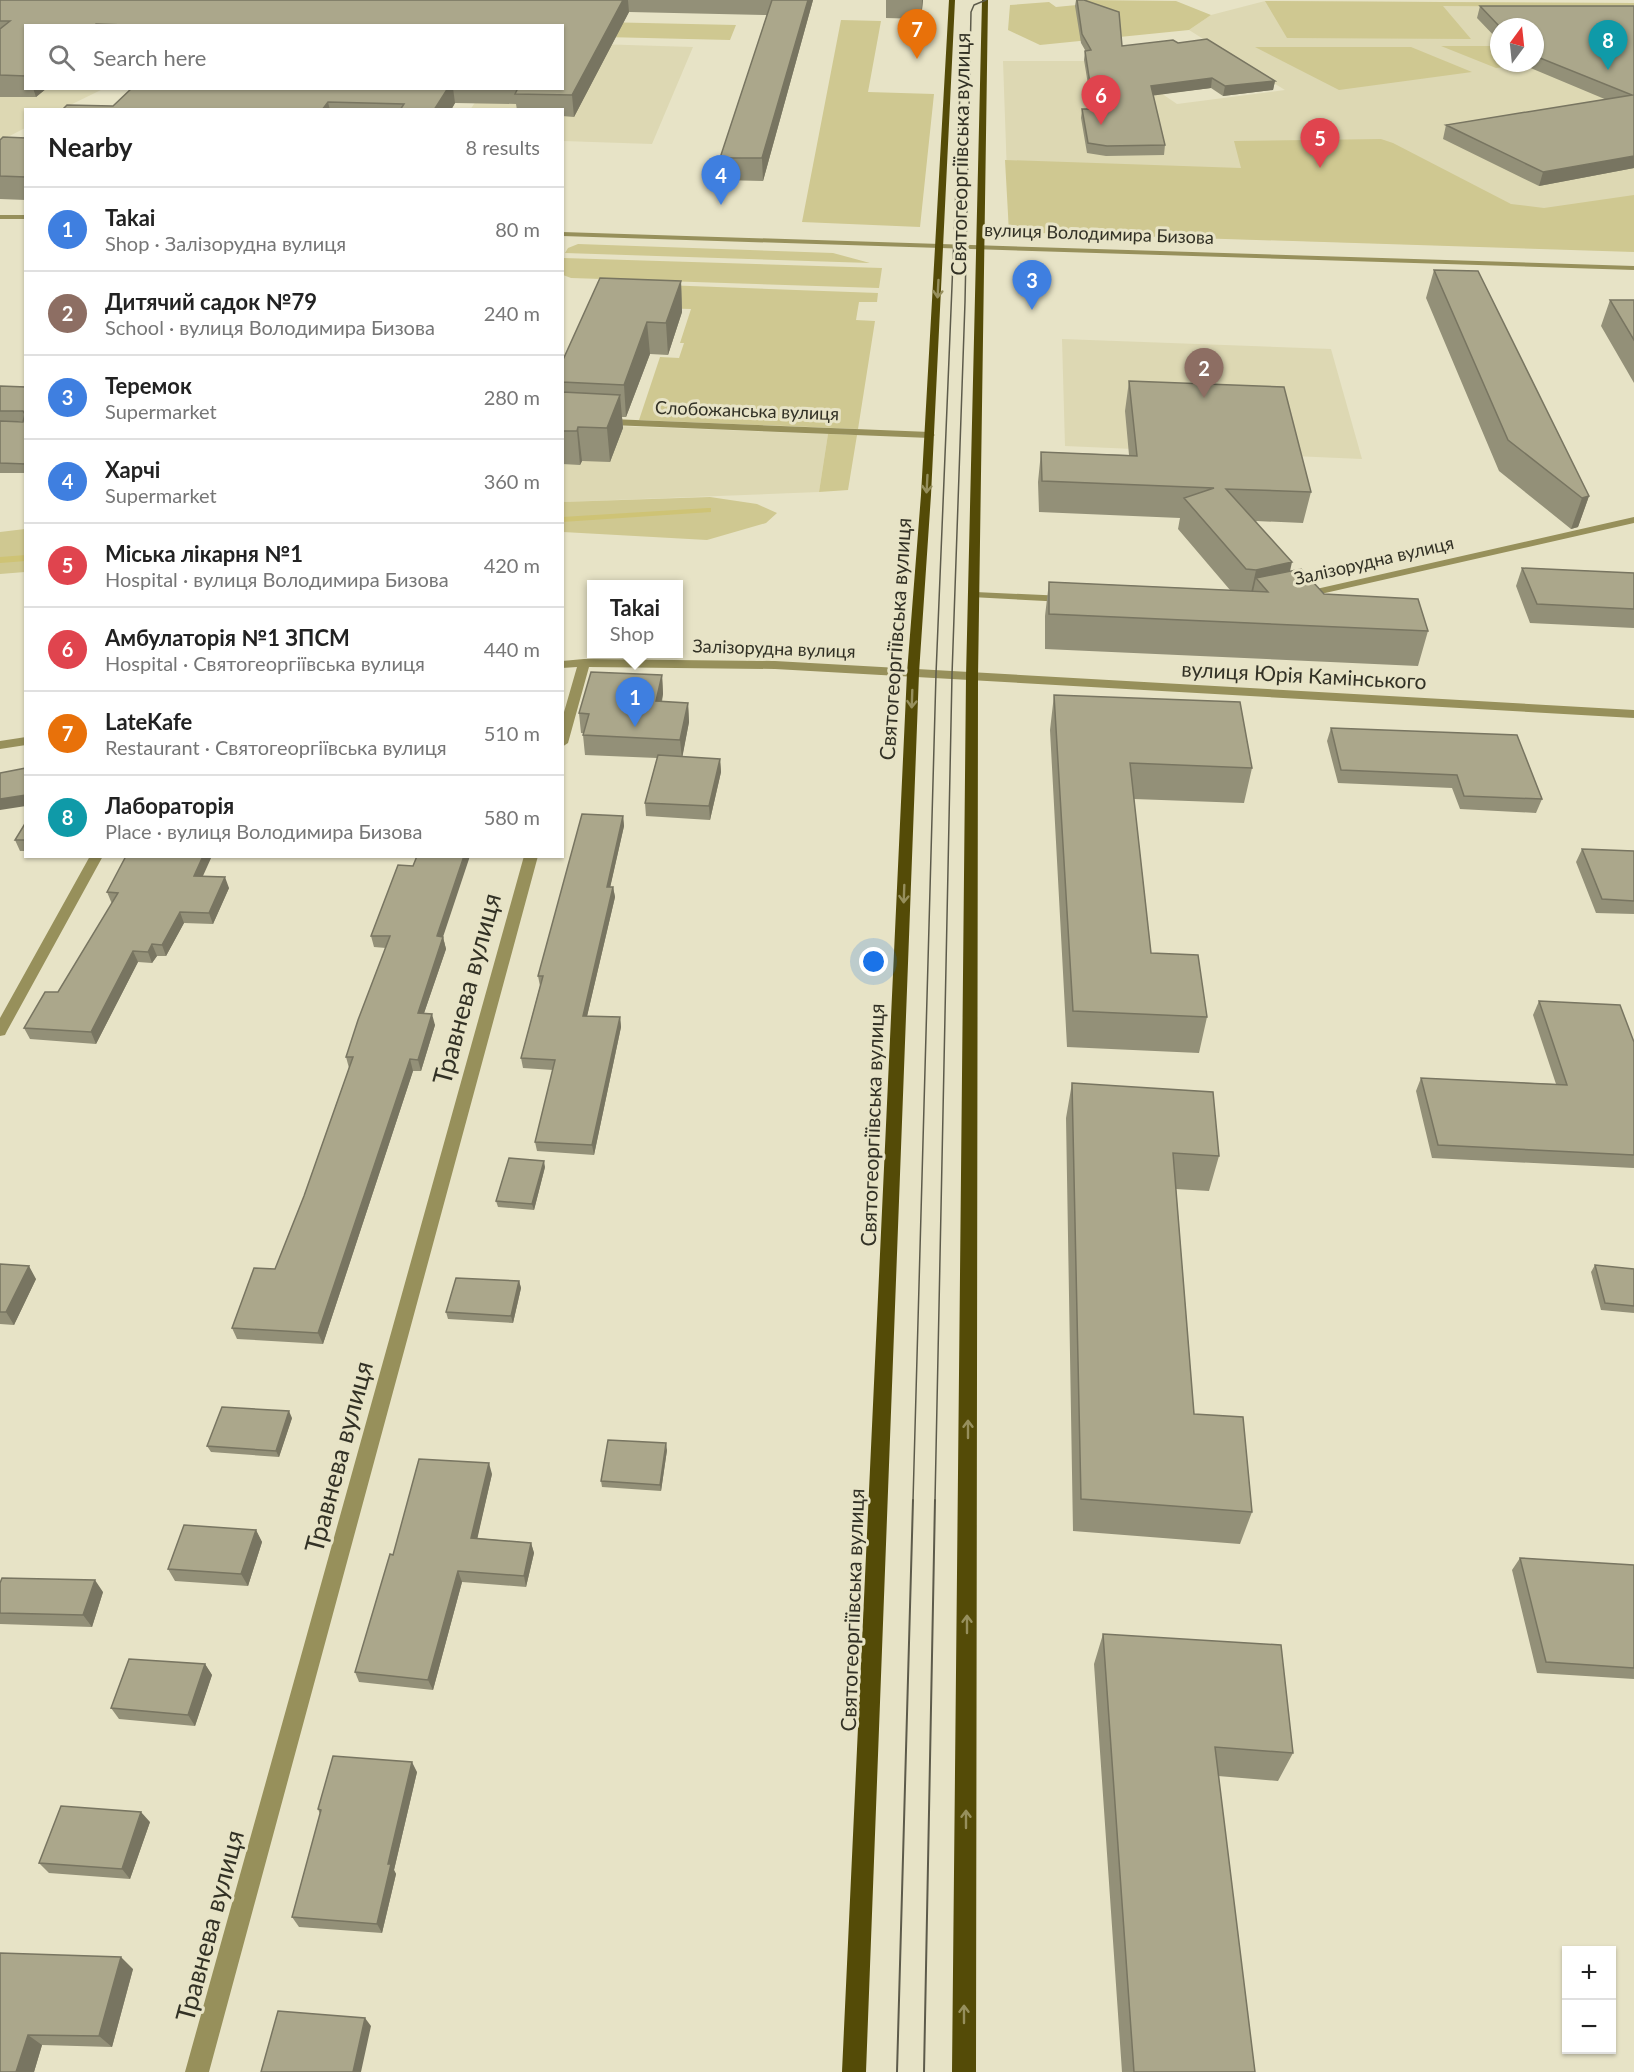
<!DOCTYPE html>
<meta charset="utf-8">
<style>
:root{--surface:#fff;--page:#f6f6f6;--text:#222;--muted:#767676;--line:#e0e0e0;--accent:#0f766e}
body{margin:0;font-family:Lato,sans-serif;background:var(--page);color:var(--text)}
.controls{position:absolute;right:18px;bottom:18px;display:grid;overflow:hidden;border-radius:0px;box-shadow:0 2px 4px #0004}
.controls button{width:54px;height:54px;display:grid;place-items:center;padding:0;border:0;border-bottom:2px solid var(--line);background:var(--surface);color:var(--text);font:30px sans-serif}
.compass{position:absolute;left:1490px;top:18px;width:54px;height:54px;border-radius:50%;background:var(--surface);box-shadow:0 2px 4px #0004;rotate:15deg}
.you{position:absolute;left:874px;top:962px;width:21px;height:21px;margin:-15px;border:4px solid #fff;border-radius:50%;background:#1a73e8;box-shadow:0 0 0 9px #1a73e833}
.badge{display:grid;place-items:center;width:39px;height:39px;border-radius:50%;background:var(--accent);color:#fff;font-size:20px;font-weight:700}
.pin{position:absolute;translate:-50% -50px;filter:drop-shadow(0 2px 3px #0008)}
.pin::after{content:'';position:absolute;top:32px;width:21px;height:18px;background:inherit;clip-path:polygon(0 0,100% 0,50% 100%)}
.popup{position:absolute;left:587px;top:580px;width:96px;height:78px;box-sizing:border-box;display:grid;place-content:center;border-radius:0px;background:var(--surface);filter:drop-shadow(0 2px 4px #0005);font-size:20px;white-space:nowrap;color:var(--muted)}
.popup b{font-size:22px;color:var(--text)}
.popup::after{content:'';position:absolute;left:50%;top:100%;margin-left:-12px;border:12px solid transparent;border-top-color:var(--surface)}
.list{margin:0;padding:0;list-style:none}
h2{display:flex;justify-content:space-between;align-items:center;height:78px;margin:0;padding:0 24px;font-size:26px}
h2 small{font-size:20px;font-weight:400;color:var(--muted)}
.list li{display:grid;grid-template-columns:39px 1fr auto;gap:18px;align-items:center;box-sizing:border-box;height:84px;padding:0 24px;border-top:2px solid var(--line)}
.list b{display:block;font-size:22px;white-space:nowrap}
.list p{margin:0;font-size:20px;white-space:nowrap;color:var(--muted)}
.list em{font-size:20px;font-style:normal;color:var(--muted)}
.icon{flex:none;width:33px;height:33px;fill:none;stroke:currentColor;stroke-width:2;stroke-linecap:round;stroke-linejoin:round}
.map{position:relative;flex:none;width:1634px;height:2072px;overflow:hidden}
.search{position:absolute;background:var(--surface);box-shadow:0 2px 4px #0004;left:24px;top:24px;width:540px;height:66px;display:flex;align-items:center;gap:15px;box-sizing:border-box;padding:0 21px;border-radius:0px;color:var(--muted);font-size:22px}
.panel{position:absolute;background:var(--surface);box-shadow:0 2px 4px #0004;left:24px;top:108px;width:540px;height:750px;border-radius:0px}
.map>svg:first-child{display:block}
</style>
<div class="map">
<svg width="1634" height="2072" viewBox="0 0 1634 2072">
<rect width="100%" height="100%" fill="#e7e3c6"/>
<path fill="#ddd8b3" fill-rule="evenodd" d="M1265,1L1634,3V251L1009,232L1003,61H1114L1177,104L1285,90L1189,30L1211,15ZM1499,27H1535V63H1499Z
M563,43L693,47L652,144L563,141L562,110H470L484,89L562,88Z
M0,45L26,88L103,89L62,109L26,110L25,128L0,141Z
M1062,339L1331,349L1362,459L1065,446Z
M563,424L828,434L819,492L563,502Z"/>
<path fill="#cfc891" d="M1081,0L1176,1L1211,15L1189,30L1040,45L1008,30L1010,5L1049,2L1056,7L1087,4Z
M1265,1L1634,3V7L1443,6L1471,39L1287,38Z
M319,16L736,25L730,40L563,36L562,26H262Z
M841,20L881,21L868,92L934,94L920,227L802,222Z
M1441,46H1499V63H1532L1496,68Z
M1255,47H1411L1472,72L1339,90Z
M1381,139L1393,143L1511,204L1544,208L1634,195V252L1009,232L1005,160L1241,168L1234,141Z
M578,244L833,253L870,263L565,253L568,248Z
M563,258L882,268L879,288L571,278L563,275Z
M636,284L878,293L877,302H859L856,320L875,321L858,429L639,420L660,357L679,358L684,343H680L691,309L653,308Z
M828,434L857,435L848,490L819,492Z
M710,497L757,504L777,513L766,523L707,540L563,532V502Z
M25,529V572L0,574V532Z"/>
<g fill="none" stroke-linecap="round" stroke-linejoin="round">
<path fill="#cec375" fill-rule="evenodd" d="M708,508H711V512L562,522V517Z
M26,555V561L0,563V557Z"/>
<path fill="#97905b" fill-rule="evenodd" d="M0,215H26V219H0Z
M562,232L1634,266V270L562,236Z
M562,417L930,432L935,435L930,438L562,423Z
M1634,517V523L1303,598L1297,595L1303,592Z
M975,592L1065,596L1071,599L1065,602L971,597L969,595Z
M584,659L775,661L1634,710V718L775,669L589,667L568,743L562,747V719L577,667L562,668V661Z
M26,737V745L0,749V741Z
M90,856H103L7,1031L5,1035L0,1036V1018Z
M524,856H538L209,2072H185Z"/>
<path fill="#544b07" fill-rule="evenodd" d="M949,0H955L931,495L919,673L866,2072H842L907,673L921,495Z
M982,0H988L978,677L976,2072H952L966,677Z"/>
<path stroke="#5d5b4b" stroke-width="1.5" d="M913,1501L936,674L962,43
M935,1501L952,675L965,302L971,12L974,5L986,0"/>
<path stroke="#5d5b4b" stroke-width="2" d="M897,2072L913,1500
M924,2072L935,1500"/>
</g>
<path fill="#939078" d="M0,0H813L763,181L721,180L720,158L767,15L629,12L574,117L562,116V110H517L516,104L455,103L451,110H62L113,106L132,88H562V26H26V88H47L36,97H0Z
M886,0H923L921,19L886,18Z
M1076,0H1084L1122,46L1178,43L1275,81L1273,90L1223,96L1211,88L1153,95L1165,145L1164,155L1106,156L1087,153L1081,118L1082,109H1092L1084,60L1085,50L1081,43L1075,6Z
M1480,6H1634V168L1539,186L1443,139L1446,125L1607,100L1521,64L1520,63H1535V27H1499V41L1477,18Z
M26,138V200L0,199V140Z
M1434,270L1589,496L1578,527L1571,529L1499,471L1426,298Z
M681,281L682,312L668,355L650,354L626,417H622L623,428L610,462L582,461L580,465L562,464V362Z
M1610,300H1634V383L1601,326Z
M1129,381L1311,492L1303,523L1256,521L1290,571L1324,594L1428,631L1418,666L1045,649V616L1049,582L1230,590L1178,529L1180,518L1039,512L1038,482L1041,452L1129,455L1125,411Z
M0,386L26,387V473H0V421L23,422V421H0Z
M1522,568L1634,573V628L1530,623L1516,586Z
M662,675L663,694L662,702L688,703L689,722L682,757L720,759L721,772L710,820L646,816L645,803L657,758L585,755L583,735L584,733H581L579,713Z
M1054,695L1252,768L1244,803L1134,799L1151,953L1207,1017L1199,1053L1067,1047L1050,730Z
M1331,728L1542,799L1536,813L1460,809L1452,788L1338,783L1327,741Z
M623,816L624,826L610,887H613L615,897L587,1016L620,1017L621,1027L594,1155L537,1151L535,1142L553,1070L523,1068L521,1058L540,986L538,976Z
M26,822V851H20L15,840Z
M1582,849L1634,851V914L1596,913L1576,862Z
M203,876L229,888L213,924L184,923L166,956H157L152,963L138,962L96,1044L30,1039L24,1028L58,992L112,904L107,892Z
M371,936L443,937L446,949L424,1013L435,1025L421,1071H413L323,1344L237,1339L232,1328L275,1269L304,1196L349,1068L346,1057L386,948L374,947Z
M1539,1001L1634,1042V1168L1432,1158L1416,1091L1421,1078L1556,1084L1533,1015Z
M1072,1083L1219,1156L1209,1191L1176,1189L1194,1414L1252,1512L1240,1544L1073,1531L1066,1118Z
M545,1167L534,1210L498,1207L496,1201Z
M0,1264L36,1279L14,1325L0,1324Z
M1595,1265L1634,1269V1313L1601,1310L1591,1272Z
M519,1281L521,1288L513,1323L448,1319L446,1312Z
M292,1418L279,1457L211,1452L207,1446Z
M667,1450L661,1491L602,1487L601,1481Z
M492,1474L477,1538L531,1543L534,1553L526,1587L462,1582L433,1690L359,1682L355,1672L393,1555Z
M256,1530L262,1542L248,1586L175,1581L168,1569Z
M1520,1558L1634,1565V1679L1537,1673L1512,1570Z
M0,1583L103,1592L92,1627L0,1624Z
M1103,1634L1293,1753L1278,1781L1218,1776L1255,2072H1122L1094,1664Z
M205,1664L212,1675L195,1726L119,1719L111,1708Z
M417,1772L394,1870L396,1874L382,1933L299,1927L292,1917L320,1814L318,1809Z
M150,1822L130,1879L49,1873L39,1863Z
M0,1953L133,1969L112,2047L42,2045L34,2072H0Z"/>
<path fill="#787561" d="M623,0H628L629,12L574,117L572,95Z
M808,0H813L763,181L762,158Z
M922,0H923L921,19Z
M1212,78L1211,88L1150,96L1151,86Z
M1275,81L1273,90L1223,96L1225,86Z
M33,88H47L36,97Z
M448,88H453L455,103L451,110H434Z
M328,102L330,110H322Z
M1634,156V168L1539,186L1543,172Z
M681,281L682,312L668,355L666,323Z
M647,322L650,354L626,417L624,385Z
M620,395L623,428L610,462L607,428Z
M578,427L582,461L580,465L577,431Z
M1589,496L1578,527L1571,529L1582,498Z
M1292,562L1285,594L1256,578L1251,601L1249,602L1256,570Z
M662,675L663,694L657,721L656,701Z
M688,703L689,722L682,759L680,740Z
M720,759L721,772L710,820L709,806Z
M26,795V806L0,810V799Z
M623,816L624,826L608,897L607,887Z
M203,856H212L198,887L194,876Z
M464,856H470L443,937L446,949L420,1025L418,1013L437,936Z
M225,877L229,888L213,924L209,913Z
M613,887L615,897L585,1025L583,1016Z
M180,912L184,923L166,956L162,945Z
M152,944L157,956L152,963L148,952Z
M133,951L138,962L96,1044L91,1032Z
M432,1014L435,1025L421,1071L418,1060Z
M620,1017L621,1027L594,1155L592,1145Z
M410,1059L413,1071L323,1344L318,1333Z
M544,1161L545,1167L534,1210L532,1204Z
M29,1266L36,1279L14,1325L6,1312Z
M519,1281L521,1288L513,1323L511,1316Z
M289,1411L292,1418L279,1457L276,1451Z
M666,1443L667,1450L661,1491L660,1485Z
M489,1463L492,1474L475,1549L471,1538Z
M256,1530L262,1542L248,1586L241,1574Z
M531,1543L534,1553L526,1587L524,1576Z
M458,1571L462,1582L433,1690L428,1680Z
M95,1580L103,1592L92,1627L83,1615Z
M205,1664L212,1675L195,1726L188,1715Z
M412,1762L417,1772L394,1870L396,1874L382,1933L377,1924L388,1864Z
M141,1812L150,1822L130,1879L122,1869Z
M121,1957L133,1969L112,2047L99,2036Z
M365,2018L371,2026L361,2072H353Z
M28,2035L42,2045L34,2072H16Z"/>
<path fill="#aba78b" stroke="#787561" stroke-width="1.5" d="M0,0H623L572,95L515,94L518,88H562V26H156L96,24L94,26H26V76L0,75V29L10,21H0Z
M772,0H808L762,158H720Z
M1077,0H1084L1119,12L1122,46L1173,40L1178,43L1207,39L1275,81L1225,86L1212,78L1151,86L1165,145L1107,146L1088,143L1082,109H1094L1085,51L1091,50L1082,34Z
M1480,6H1634V156L1543,172L1446,125L1632,95L1535,56V27H1500Z
M132,88H448L434,110H400L404,104L328,102L322,110H62L67,105L113,106Z
M3,137L26,138V177L0,176V140Z
M1434,270L1478,271L1589,496L1582,498L1508,440Z
M600,278L681,281L666,323L647,322L624,385L562,382V362Z
M1610,300H1634V340Z
M1129,381L1284,387L1311,492L1226,489L1292,562L1256,570L1246,569L1184,498L1214,488L1042,481L1041,452L1137,456Z
M0,386L26,387V464L0,463V421L23,422L25,414L23,411H0Z
M562,392L620,395L607,428L578,427L577,431H562Z
M1522,568L1634,573V609L1537,604Z
M1301,569L1324,594L1418,599L1428,631L1049,614V582L1268,592L1256,578Z
M591,672L662,675L656,701L688,703L680,740L583,735L589,714L579,713Z
M1054,695L1240,702L1252,768L1130,763L1151,953L1198,955L1207,1017L1073,1011Z
M1331,728L1517,735L1542,799L1464,796L1457,775L1341,770Z
M658,755L720,759L709,806L645,803Z
M26,768V795L0,799V773Z
M582,814L623,816L607,887H613L583,1016L620,1017L592,1145L535,1142L555,1060L521,1058L543,976H538Z
M26,822V840H15Z
M1582,849L1634,851V901L1602,899Z
M126,856H203L194,876L225,877L209,913L180,912L162,945L152,944L148,952L133,951L91,1032L24,1028L45,992H58L118,893L107,892Z
M417,856H464L437,936L443,937L418,1013L432,1014L418,1060L410,1059L318,1333L232,1328L254,1268L275,1269L304,1196L353,1057H346L358,1020L390,936H371L398,865L413,866Z
M1539,1001L1620,1005L1634,1042V1155L1438,1145L1421,1078L1567,1085Z
M1072,1083L1213,1092L1219,1156L1173,1153L1194,1414L1243,1417L1252,1512L1081,1499Z
M509,1158L544,1161L532,1204L496,1201Z
M0,1264L29,1266L6,1312H0Z
M1595,1265L1634,1269V1306L1605,1303Z
M456,1278L519,1281L511,1316L446,1312Z
M222,1407L289,1411L276,1451L207,1446Z
M608,1440L666,1443L660,1485L601,1481Z
M419,1459L489,1463L471,1538L531,1543L524,1576L458,1571L428,1680L355,1672L390,1554L393,1555Z
M184,1525L256,1530L241,1574L168,1569Z
M1520,1558L1634,1565V1668L1546,1662Z
M2,1578L95,1580L83,1615L0,1613V1583Z
M1103,1634L1281,1645L1293,1753L1215,1747L1255,2072H1134Z
M129,1659L205,1664L188,1715L111,1708Z
M333,1756L412,1762L388,1864H391L377,1924L292,1917L321,1810L318,1809Z
M61,1806L141,1812L122,1869L39,1863Z
M0,1953L121,1957L99,2036L28,2035L16,2072H0Z
M278,2011L365,2018L353,2072H261Z"/>
<defs><path id="oneway-shaft" d="M-6 0H5M1.5-3L5.5 0L1.5 3" fill="none" stroke-width="1.6" stroke-linecap="round" stroke-linejoin="round" transform="scale(1.5)"/></defs>
<g stroke="#968f5d">
<use href="#oneway-shaft" transform="translate(938 289) rotate(93)"/>
<use href="#oneway-shaft" transform="translate(927 484) rotate(93)"/>
<use href="#oneway-shaft" transform="translate(912 699) rotate(92)"/>
<use href="#oneway-shaft" transform="translate(904 894) rotate(92)"/>
<use href="#oneway-shaft" transform="translate(968 1429) rotate(-90)"/>
<use href="#oneway-shaft" transform="translate(967 1624) rotate(-90)"/>
<use href="#oneway-shaft" transform="translate(966 1819) rotate(-90)"/>
<use href="#oneway-shaft" transform="translate(964 2014) rotate(-90)"/>
</g>
<g text-anchor="middle" stroke-width="6" stroke-linejoin="round" paint-order="stroke">
<g font-size="18" fill="#323125" stroke="#e7e3c6">
<text transform="translate(1099 234) rotate(2)" y="6">вулиця Володимира Бизова</text>
<text transform="translate(747 411) rotate(2)" y="6">Слобожанська вулиця</text>
<text transform="translate(1374 561) rotate(-13)" y="6">Залізорудна вулиця</text>
<text transform="translate(774 649) rotate(2)" y="6">Залізорудна вулиця</text>
</g>
<g font-size="21" fill="#323125" stroke="#e7e3c6">
<text transform="translate(961 154) rotate(-89)" y="7">Святогеоргіївська вулиця</text>
<text transform="translate(896 639) rotate(-86)" y="7">Святогеоргіївська вулиця</text>
<text transform="translate(1304 676) rotate(3)" y="7">вулиця Юрія Камінського</text>
<text transform="translate(873 1125) rotate(-88)" y="7">Святогеоргіївська вулиця</text>
<text transform="translate(853 1610) rotate(-88)" y="7">Святогеоргіївська вулиця</text>
</g>
<g font-size="26" fill="#323125" stroke="#e7e3c6">
<text transform="translate(467 989) rotate(-75)" y="9">Травнева вулиця</text>
<text transform="translate(339 1457) rotate(-75)" y="9">Травнева вулиця</text>
<text transform="translate(210 1926) rotate(-75)" y="9">Травнева вулиця</text>
</g>
</g>
</svg>
<div class="controls">
<button>+</button>
<button>−</button>
</div>
<svg class="compass" viewBox="-18 -18 36 36"><path d="M0-13l5 13h-10z" fill="#e53935"/><path d="M0 13l5-13h-10z" fill="#767676"/></svg>
<div class="you"></div>
<div class="pin badge" style="left:635px;top:727px;background:#3f7fe0">1</div>
<div class="popup"><b>Takai</b>Shop</div>
<div class="pin badge" style="left:1204px;top:398px;background:#8d6e63">2</div>
<div class="pin badge" style="left:1032px;top:310px;background:#3f7fe0">3</div>
<div class="pin badge" style="left:721px;top:205px;background:#3f7fe0">4</div>
<div class="pin badge" style="left:1320px;top:168px;background:#e0444e">5</div>
<div class="pin badge" style="left:1101px;top:125px;background:#e0444e">6</div>
<div class="pin badge" style="left:917px;top:59px;background:#e8710a">7</div>
<div class="pin badge" style="left:1608px;top:70px;background:#0f9aa8">8</div>
<div class="search"><svg class="icon" aria-label="search" viewBox="0 0 24 24"><circle cx="10" cy="10" r="6"/><path d="M15 15l6 6"/></svg>Search here</div>
<section class="panel">
<h2>Nearby<small>8 results</small></h2>
<ul class="list">
<li><span class="badge" style="background:#3f7fe0">1</span><div><b>Takai</b><p>Shop · Залізорудна вулиця</p></div><em>80 m</em></li>
<li><span class="badge" style="background:#8d6e63">2</span><div><b>Дитячий садок №79</b><p>School · вулиця Володимира Бизова</p></div><em>240 m</em></li>
<li><span class="badge" style="background:#3f7fe0">3</span><div><b>Теремок</b><p>Supermarket</p></div><em>280 m</em></li>
<li><span class="badge" style="background:#3f7fe0">4</span><div><b>Харчі</b><p>Supermarket</p></div><em>360 m</em></li>
<li><span class="badge" style="background:#e0444e">5</span><div><b>Міська лікарня №1</b><p>Hospital · вулиця Володимира Бизова</p></div><em>420 m</em></li>
<li><span class="badge" style="background:#e0444e">6</span><div><b>Амбулаторія №1 ЗПСМ</b><p>Hospital · Святогеоргіївська вулиця</p></div><em>440 m</em></li>
<li><span class="badge" style="background:#e8710a">7</span><div><b>LateKafe</b><p>Restaurant · Святогеоргіївська вулиця</p></div><em>510 m</em></li>
<li><span class="badge" style="background:#0f9aa8">8</span><div><b>Лабораторія</b><p>Place · вулиця Володимира Бизова</p></div><em>580 m</em></li>
</ul>
</section>
</div>
